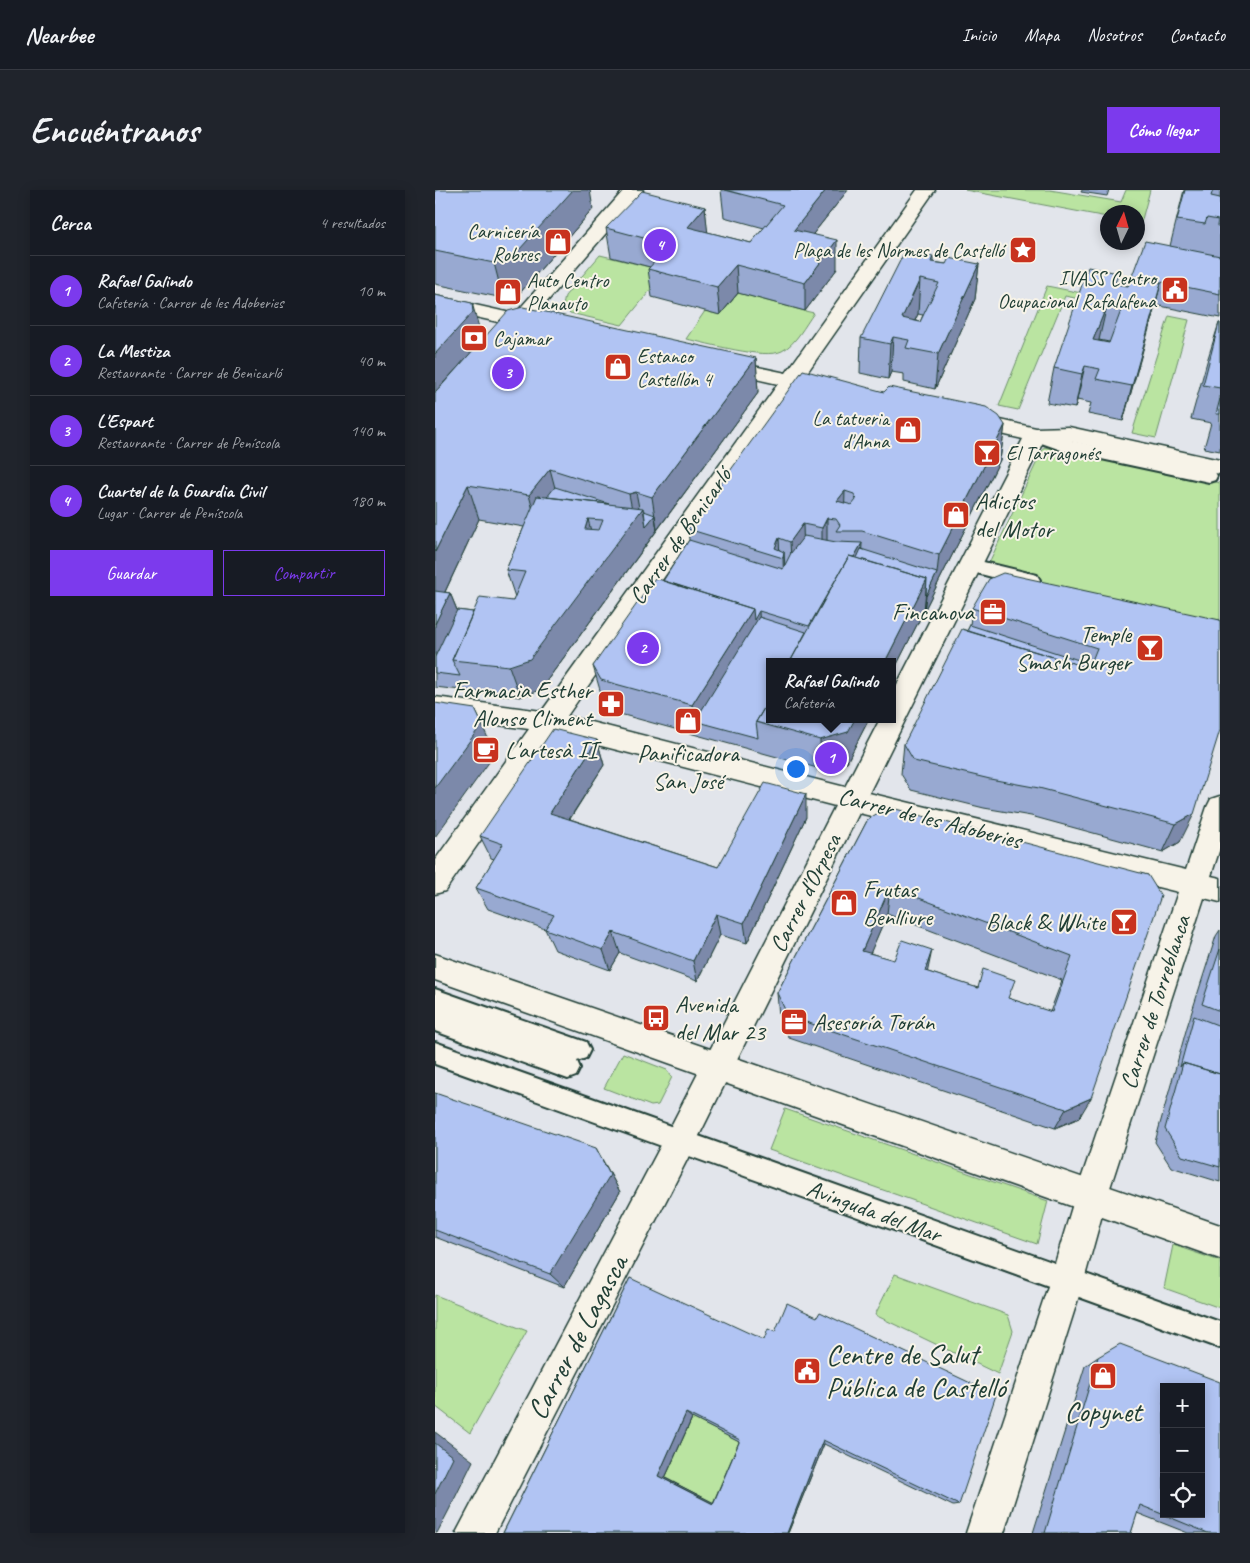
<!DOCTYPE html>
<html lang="es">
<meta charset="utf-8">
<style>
:root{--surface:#171b24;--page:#20242c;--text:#f1f3f6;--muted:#9ea1a6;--line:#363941;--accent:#7c3aed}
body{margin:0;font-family:Caveat,sans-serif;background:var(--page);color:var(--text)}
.controls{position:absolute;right:15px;bottom:15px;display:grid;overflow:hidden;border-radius:0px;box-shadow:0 2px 12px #0003}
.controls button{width:45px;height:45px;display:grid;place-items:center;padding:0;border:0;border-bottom:1px solid var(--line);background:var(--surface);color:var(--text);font:25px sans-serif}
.compass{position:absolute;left:665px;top:15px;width:45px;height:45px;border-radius:50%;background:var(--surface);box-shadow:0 2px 12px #0003;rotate:5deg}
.you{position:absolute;left:360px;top:578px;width:18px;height:18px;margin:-12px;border:4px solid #fff;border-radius:50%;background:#1a73e8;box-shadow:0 0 0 8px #1a73e833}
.badge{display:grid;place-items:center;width:32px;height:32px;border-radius:50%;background:var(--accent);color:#fff;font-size:16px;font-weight:700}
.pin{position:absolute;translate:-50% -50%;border:2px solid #fff;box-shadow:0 1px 5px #0006}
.popup{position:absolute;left:331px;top:468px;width:130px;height:65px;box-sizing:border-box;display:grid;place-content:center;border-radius:0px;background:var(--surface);filter:drop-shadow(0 1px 4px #0005);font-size:16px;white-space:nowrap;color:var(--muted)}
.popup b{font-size:19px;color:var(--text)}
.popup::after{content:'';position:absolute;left:50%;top:100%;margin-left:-10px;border:10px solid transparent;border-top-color:var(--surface)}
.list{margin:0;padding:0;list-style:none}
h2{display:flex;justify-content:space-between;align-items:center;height:65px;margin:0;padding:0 20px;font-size:21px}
h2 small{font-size:16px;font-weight:400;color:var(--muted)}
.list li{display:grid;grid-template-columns:32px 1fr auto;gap:15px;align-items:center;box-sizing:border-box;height:70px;padding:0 20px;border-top:1px solid var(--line)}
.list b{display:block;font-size:19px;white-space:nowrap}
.list p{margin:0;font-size:16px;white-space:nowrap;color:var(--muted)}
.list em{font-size:16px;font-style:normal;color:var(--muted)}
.actions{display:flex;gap:10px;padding:15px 20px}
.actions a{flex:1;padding:11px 0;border:1px solid var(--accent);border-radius:0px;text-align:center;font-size:18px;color:var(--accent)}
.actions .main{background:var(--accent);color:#fff}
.icon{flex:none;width:28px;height:28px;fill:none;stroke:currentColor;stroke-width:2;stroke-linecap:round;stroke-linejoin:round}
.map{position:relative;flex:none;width:785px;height:1343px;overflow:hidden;border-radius:0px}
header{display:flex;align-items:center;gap:30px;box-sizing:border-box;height:70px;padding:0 25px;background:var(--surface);border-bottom:1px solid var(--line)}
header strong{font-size:24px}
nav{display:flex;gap:28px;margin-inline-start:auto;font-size:18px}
.intro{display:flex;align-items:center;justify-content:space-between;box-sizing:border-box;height:120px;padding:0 30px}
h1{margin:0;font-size:35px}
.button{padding:12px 22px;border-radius:0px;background:var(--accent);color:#fff;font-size:18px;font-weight:700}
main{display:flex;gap:30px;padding:0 30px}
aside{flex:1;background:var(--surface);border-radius:0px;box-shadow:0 2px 12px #0003}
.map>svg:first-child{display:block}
</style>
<header>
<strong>Nearbee</strong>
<nav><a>Inicio</a><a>Mapa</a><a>Nosotros</a><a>Contacto</a></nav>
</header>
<div class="intro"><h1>Encuéntranos</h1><a class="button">Cómo llegar</a></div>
<main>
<aside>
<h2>Cerca<small>4 resultados</small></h2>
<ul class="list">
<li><span class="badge">1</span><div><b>Rafael Galindo</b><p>Cafetería · Carrer de les Adoberies</p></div><em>10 m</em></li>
<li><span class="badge">2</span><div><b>La Mestiza</b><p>Restaurante · Carrer de Benicarló</p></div><em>40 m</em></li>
<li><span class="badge">3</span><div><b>L'Espart</b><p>Restaurante · Carrer de Peníscola</p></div><em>140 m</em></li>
<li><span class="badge">4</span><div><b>Cuartel de la Guardia Civil</b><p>Lugar · Carrer de Peníscola</p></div><em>180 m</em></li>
</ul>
<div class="actions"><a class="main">Guardar</a><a>Compartir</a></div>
</aside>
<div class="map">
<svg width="785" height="1343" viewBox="0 0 785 1343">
<rect width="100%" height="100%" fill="#e2e5eb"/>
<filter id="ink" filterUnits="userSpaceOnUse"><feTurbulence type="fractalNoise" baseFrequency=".02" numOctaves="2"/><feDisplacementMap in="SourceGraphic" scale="10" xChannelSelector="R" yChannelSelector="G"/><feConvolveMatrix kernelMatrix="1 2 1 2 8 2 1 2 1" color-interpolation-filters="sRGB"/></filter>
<g filter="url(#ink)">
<path fill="#bae4a1" stroke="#6c906a" d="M530,0H615L686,12L691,0H715L706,33H703L702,22H672V27Z
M165,65L231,81L187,135L135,123L128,116L130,106Z
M612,96L671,108L670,114L630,106L583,220L564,216Z
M303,103L370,121L379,123C370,135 361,154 347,161C329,170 272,153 251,149L270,121L285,125Z
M734,126L754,130L721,248L697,243Z
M609,257L785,293V437L551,379Z
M188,863L232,880L237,887L223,915L216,916L169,898Z
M350,919L613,1011L602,1054L334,960Z
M738,1055L785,1071V1118L729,1098Z
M460,1084L573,1125L578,1141L563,1184L440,1125Z
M0,1105L92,1141L35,1243L0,1216Z
M257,1228L309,1254L283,1315L230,1288Z"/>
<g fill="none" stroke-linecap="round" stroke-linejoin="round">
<g stroke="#1f3d34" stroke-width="4">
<path id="lane" d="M601,240L632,250L774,280L780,282L782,286L780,290L774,292L629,261L595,249L593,245L595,241Z
M536,369L602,385L605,390L602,395L596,397L530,380L527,375L530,370Z
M0,799L151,852L155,860L151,868L142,871L145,878L141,886L133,889L0,841Z
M0,852L785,1132V1158L0,874Z"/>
</g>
<g stroke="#1f3d34" stroke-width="3">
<path id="street" d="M189,0H208L98,128L111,131L114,135L111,139L104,141L89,138C82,146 79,149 68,146L65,142L72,134L0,118V106L80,124Z
M482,0H500L369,187L380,189L383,194L380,199L373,201L361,198L132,526L410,597L445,529H457V504L588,249L527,235L523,230L527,225L534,223L601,238L634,237L785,270V284L634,251L608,252L434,603L751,680L772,617L776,609L785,606V658L776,686L785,688V712L769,708L672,1007L649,1090L569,1343H531L615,1090L640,1007L743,702L424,623L256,962L60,1343H21L234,940L400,616L120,544L10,701L0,704V670L94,539L0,527V507L107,521L343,194L278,179L275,175L278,171L285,169L351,183Z"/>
</g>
<g stroke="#1f3d34" stroke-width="3">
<path id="secondary" d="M0,764L785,1035V1069L0,790Z"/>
</g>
<use href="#lane" fill="#f7f3e8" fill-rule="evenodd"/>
<use href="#street" fill="#f7f3e8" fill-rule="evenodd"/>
<use href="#secondary" fill="#f7f3e8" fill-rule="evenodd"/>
</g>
<path fill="#98a9d1" stroke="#1f3d34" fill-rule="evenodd" d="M0,0L158,19L84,104L68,108L0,94Z
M286,0H413L378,44L402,79L370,121L303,103L285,125L217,107L213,79L215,77L176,67L171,38L270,17L272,42L316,53L329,38L289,27Z
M647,0H674L672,6L646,2Z
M749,0H785V128L720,115L688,231L653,224L656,213L642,210L640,218L612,213L619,178L681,94L693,96L697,86L735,56ZM664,150L674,152V153L664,151Z
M498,66V72L511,74H544L540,109L500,199L469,192V184L456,182L453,189L425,183L426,148ZM483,124L488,125L485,132L480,130Z
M784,133H785V261L769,258L776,233L756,229L773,168Z
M321,168L323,203L105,500L85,507L0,497V203ZM44,329L89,337L71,380L80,407L78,411L38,422L22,420L15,403L10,402Z
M449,202L570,235L565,270L489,421L412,572L386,579L174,521L167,507L158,476L228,391L254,350L253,339Z
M537,418L785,430L745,652L728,662L596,626L549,618L476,600L466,584L469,554L532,441L535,435Z
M162,550L169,575L135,629L283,677L371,627L312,753L285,745L262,791L185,763L175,780L120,760L110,739L53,719L41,698L59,669L56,668L45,646Z
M433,629L713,685L644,928L620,938L354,848L344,826L342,803ZM452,724L627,790L615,822L435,763Z
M785,740V992L736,977L720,952L752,837L781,746Z
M0,903L171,976L185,1002L129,1097L0,1047Z
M195,1088L524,1315L518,1316L389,1254L353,1343H68ZM257,1228L304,1252L278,1313L230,1288Z
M663,1167L785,1343H753L702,1323L696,1343H598L650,1176Z"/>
<path fill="#7c89aa" stroke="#1f3d34" d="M138,0H155L158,19L84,104L68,108L59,73Z
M391,0H413L359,68V40Z
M270,17L273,45L253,37Z
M402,50V79L370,121V93Z
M544,74L540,109L500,199L503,164Z
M301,75L303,103L285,125L282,97Z
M485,89L483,124L471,150L467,128Z
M726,93L717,128L688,231L697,196Z
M37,113L45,141L47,151L0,202V164Z
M672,115L664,150L654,177L658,150Z
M458,147L456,182L453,189L455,154Z
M321,168L323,203L222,340L217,307Z
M650,176L642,210L640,218L647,184Z
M570,235L565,270L489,421L491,406L502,383L504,365Z
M115,279L124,313L103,339L94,305Z
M33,295L44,329L0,423V362Z
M410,301L409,334L405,335L402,311Z
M201,302L205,323L208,318L211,336L220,325L222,340L105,500L85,507L74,476L199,330L194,304Z
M392,328V361L387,371V338Z
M153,329L161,362L150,339Z
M368,334L369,368L357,385L355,352Z
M344,348L345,367L340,358Z
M427,353L426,375L380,438Z
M349,362L351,395L349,401L348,368Z
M492,389L489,421L457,484V472H450Z
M15,403L28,435L0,483V434Z
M318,419L324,421L325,442L260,531L257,515Z
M40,519L60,564L0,647V598Z
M420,529H434L412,572L386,579L385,550Z
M162,550L169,575L124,645L115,623Z
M371,604V627L312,753L309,733Z
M759,624L745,652L728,662L741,634Z
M455,697L452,724L426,785L427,761Z
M281,724L285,745L262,791L258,771Z
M178,742L185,763L175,780L168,760Z
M497,760L492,784L490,781Z
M656,908L644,928L620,938L631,919Z
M161,958L171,976L185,1002L129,1097L115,1084Z
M251,1223L257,1228L230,1288L283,1315L278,1314L223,1286Z
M0,1242L38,1271L14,1320L2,1343H0Z
M388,1250L389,1254L353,1343H352Z"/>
<path fill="#b1c4f3" stroke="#1f3d34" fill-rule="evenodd" d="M0,0H138L75,70L59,73L0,61Z
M290,0H391L359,40L402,50L370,93L301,75L282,97L213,79L235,55L171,38L207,1L270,17L253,37L316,53L348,15Z
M750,0H778L776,6L785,8V36H782L783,30L772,28L770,34L742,30Z
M710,51L785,66V104L697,86Z
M470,61L498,66L496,72L511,74L514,68L544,74L503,164L471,158L474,150L458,147L455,154L426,148ZM485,89L504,93L485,132L467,128Z
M653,77L683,83L680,94L693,96L697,88L726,93L697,196L661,189L665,179L650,176L647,184L619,178ZM672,115L687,118L674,153L658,150Z
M0,105L37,113L38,122L0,164Z
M88,117L321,168L217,307L201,302L194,304L115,279L94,305L33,295L0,362V203L73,121Z
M784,133H785V198L768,195Z
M368,180L449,202L454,197L551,217L564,226L570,235L504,365L427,341H401L405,335L401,329L392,328L387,338L368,334L355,352L344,348L340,358L349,362L348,368L253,339ZM410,301L419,304L421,310L417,315L402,311Z
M785,209V224H781Z
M120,297L174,314L112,307Z
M102,306L208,318L95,469L74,476L17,470L45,407L78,411L90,382L71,380ZM153,329L168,330L164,340L150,339Z
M209,321L220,325L211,336Z
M369,346L401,352L427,353L419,367L414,366L374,436L324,421L319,430L318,419L228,391L254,350L348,379L356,363Z
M426,359L502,383L491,406L492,389L422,368Z
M414,366L492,389L450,472H355Z
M568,383L785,430V540L759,624L741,634L604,598L555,589L479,571L469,554L527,439L654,478L662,458L537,418L554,389Z
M220,388L318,419L257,515L166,490L158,476Z
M0,401L15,403L0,434Z
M22,420L38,422L17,470L25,486L0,483V467Z
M324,427L371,442L355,472H335V508L321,532L323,548L260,531Z
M535,435L656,474L654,478L532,441Z
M335,508V529H420L413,542L385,550L321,532Z
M0,513L40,519L47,534L0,598Z
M118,539L162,550L115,623L283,677L330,593L371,604L309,733L281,724L258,771L178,742L168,760L110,739L119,725L41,698L68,654L45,646Z
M453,617L713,685L726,706L656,908L631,919L353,826L342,803L433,629ZM455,697L637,766L617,822L573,808L580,790L548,779L543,798L490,781L497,760L467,750L459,770L427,761Z
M785,759V821L767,814Z
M759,826L785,836V884L748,873L745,877Z
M748,873L785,884V977L747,966L730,939Z
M0,903L161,958L175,985L115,1084L0,1040Z
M195,1088L329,1150L333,1139L340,1142L352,1113L382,1127L385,1122L561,1205L524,1315L388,1250L352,1343H68ZM251,1223L305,1250L278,1314L223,1286Z
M685,1154L785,1192V1343H773L705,1315L696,1343H610L663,1167ZM729,1197H766V1324H729Z
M0,1253L18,1267L0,1304Z"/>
</g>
<defs>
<g id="shop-square" transform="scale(1.4375)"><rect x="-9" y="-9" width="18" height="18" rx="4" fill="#c8321e" stroke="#f7f3e8"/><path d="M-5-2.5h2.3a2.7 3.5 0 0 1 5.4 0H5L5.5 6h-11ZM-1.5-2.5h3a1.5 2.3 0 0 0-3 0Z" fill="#fff"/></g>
<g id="sight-square" transform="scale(1.4375)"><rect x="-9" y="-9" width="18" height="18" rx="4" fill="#c8321e" stroke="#f7f3e8"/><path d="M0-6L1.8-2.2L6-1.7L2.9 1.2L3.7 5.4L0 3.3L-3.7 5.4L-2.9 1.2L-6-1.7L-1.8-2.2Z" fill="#fff"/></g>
<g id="civic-square" transform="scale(1.4375)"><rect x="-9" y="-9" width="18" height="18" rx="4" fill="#c8321e" stroke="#f7f3e8"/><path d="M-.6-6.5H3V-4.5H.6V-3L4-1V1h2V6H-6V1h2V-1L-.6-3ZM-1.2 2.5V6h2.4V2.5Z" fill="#fff"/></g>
<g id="bank-square" transform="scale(1.4375)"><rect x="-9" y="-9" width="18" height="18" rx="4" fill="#c8321e" stroke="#f7f3e8"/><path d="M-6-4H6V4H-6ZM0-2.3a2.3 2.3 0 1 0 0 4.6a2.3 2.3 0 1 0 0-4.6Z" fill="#fff"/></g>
<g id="bar-square" transform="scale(1.4375)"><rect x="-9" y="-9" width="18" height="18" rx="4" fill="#c8321e" stroke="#f7f3e8"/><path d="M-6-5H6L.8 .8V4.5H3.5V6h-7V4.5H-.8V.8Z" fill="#fff"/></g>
<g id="office-square" transform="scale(1.4375)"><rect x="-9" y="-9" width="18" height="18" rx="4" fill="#c8321e" stroke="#f7f3e8"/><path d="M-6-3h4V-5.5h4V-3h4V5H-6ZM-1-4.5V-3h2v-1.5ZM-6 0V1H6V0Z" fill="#fff"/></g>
<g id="pharmacy-square" transform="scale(1.4375)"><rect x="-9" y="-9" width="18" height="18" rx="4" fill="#c8321e" stroke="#f7f3e8"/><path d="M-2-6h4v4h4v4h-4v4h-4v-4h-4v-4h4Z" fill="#fff"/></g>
<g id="cafe-square" transform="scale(1.4375)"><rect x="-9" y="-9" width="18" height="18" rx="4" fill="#c8321e" stroke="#f7f3e8"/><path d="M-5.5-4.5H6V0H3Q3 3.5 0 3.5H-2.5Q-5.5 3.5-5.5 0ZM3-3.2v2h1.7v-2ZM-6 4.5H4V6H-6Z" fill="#fff"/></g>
<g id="bus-square" transform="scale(1.4375)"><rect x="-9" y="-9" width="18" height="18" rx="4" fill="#c8321e" stroke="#f7f3e8"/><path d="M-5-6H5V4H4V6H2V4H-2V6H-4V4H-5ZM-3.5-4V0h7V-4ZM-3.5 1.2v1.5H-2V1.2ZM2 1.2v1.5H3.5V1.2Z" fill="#fff"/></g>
</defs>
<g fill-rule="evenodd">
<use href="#shop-square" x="123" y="52"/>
<use href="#sight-square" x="588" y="60"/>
<use href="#civic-square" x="740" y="100"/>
<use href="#shop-square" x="73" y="102"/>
<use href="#bank-square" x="39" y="148"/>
<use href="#shop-square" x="183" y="177"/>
<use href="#shop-square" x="473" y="240"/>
<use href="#bar-square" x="552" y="263"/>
<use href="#shop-square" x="521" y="325"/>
<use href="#office-square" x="558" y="422"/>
<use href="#bar-square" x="715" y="458"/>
<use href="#pharmacy-square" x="176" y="514"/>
<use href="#shop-square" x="253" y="531"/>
<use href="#cafe-square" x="51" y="560"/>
<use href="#shop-square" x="409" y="713"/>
<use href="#bar-square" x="689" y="732"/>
<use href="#bus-square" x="221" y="828"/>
<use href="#office-square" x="359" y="832"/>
<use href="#civic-square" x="372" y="1181"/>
<use href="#shop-square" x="668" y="1186"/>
</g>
<g text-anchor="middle" stroke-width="4" stroke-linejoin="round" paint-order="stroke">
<g font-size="20" fill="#1f3d34" stroke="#f7f3e8" text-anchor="end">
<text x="104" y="48">Carnicería<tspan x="104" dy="23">Robres</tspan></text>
<text x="569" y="67">Plaça de les Normes de Castelló</text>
<text x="721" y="95">IVASS Centro<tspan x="721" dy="23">Ocupacional Rafalafena</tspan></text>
<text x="92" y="97" text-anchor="start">Auto Centro<tspan x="92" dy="23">Planauto</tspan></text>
<text x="58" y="155" text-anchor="start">Cajamar</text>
<text x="202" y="173" text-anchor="start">Estanco<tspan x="202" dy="23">Castellón 4</tspan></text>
<text x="454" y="235">La tatueria<tspan x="454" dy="23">d'Anna</tspan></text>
<text x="571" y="270" text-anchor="start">El Tarragonés</text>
</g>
<g font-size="24" fill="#1f3d34" stroke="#f7f3e8" text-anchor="start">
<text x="540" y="319">Adictos<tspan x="540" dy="28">del Motor</tspan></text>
<text x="539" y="430" text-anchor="end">Fincanova</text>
<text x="696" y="452" text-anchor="end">Temple<tspan x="696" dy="28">Smash Burger</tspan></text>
<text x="157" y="508" text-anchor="end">Farmacia Esther<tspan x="157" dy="28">Alonso Climent</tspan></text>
<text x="70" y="568">L'artesà II</text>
<text x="253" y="571" text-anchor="middle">Panificadora<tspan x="253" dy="28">San José</tspan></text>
<text x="428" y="707">Frutas<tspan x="428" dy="28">Benlliure</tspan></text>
<text x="670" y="740" text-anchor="end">Black &amp; White</text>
<text x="240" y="822">Avenida<tspan x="240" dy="28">del Mar 23</tspan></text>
<text x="378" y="840">Asesoría Torán</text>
</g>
<g font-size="24" fill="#1f3d34" stroke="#f7f3e8">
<text transform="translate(245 346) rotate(-55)" y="8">Carrer de Benicarló</text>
<text transform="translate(495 628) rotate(14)" y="8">Carrer de les Adoberies</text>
<text transform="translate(370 703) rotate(-63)" y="8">Carrer d'Orpesa</text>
<text transform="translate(720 812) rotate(-72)" y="8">Carrer de Torreblanca</text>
<text transform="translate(439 1021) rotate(20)" y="8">Avinguda del Mar</text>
</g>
<g font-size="29" fill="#1f3d34" stroke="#f7f3e8">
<text transform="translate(142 1147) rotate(-62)" y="10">Carrer de Lagasca</text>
</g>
<g font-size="29" fill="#1f3d34" stroke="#f7f3e8" text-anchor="start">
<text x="391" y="1174">Centre de Salut<tspan x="391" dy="33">Pública de Castelló</tspan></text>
<text x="668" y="1231" text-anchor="middle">Copynet</text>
</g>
</g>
</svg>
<div class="controls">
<button>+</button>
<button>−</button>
<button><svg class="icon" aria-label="locate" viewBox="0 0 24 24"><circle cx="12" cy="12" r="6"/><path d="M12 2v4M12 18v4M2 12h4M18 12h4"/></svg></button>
</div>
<svg class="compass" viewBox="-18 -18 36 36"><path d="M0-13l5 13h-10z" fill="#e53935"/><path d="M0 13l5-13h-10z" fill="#9ea1a6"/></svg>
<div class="you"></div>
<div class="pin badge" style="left:396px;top:568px">1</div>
<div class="popup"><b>Rafael Galindo</b>Cafetería</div>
<div class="pin badge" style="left:208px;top:458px">2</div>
<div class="pin badge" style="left:73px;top:183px">3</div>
<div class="pin badge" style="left:225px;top:55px">4</div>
</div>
</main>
